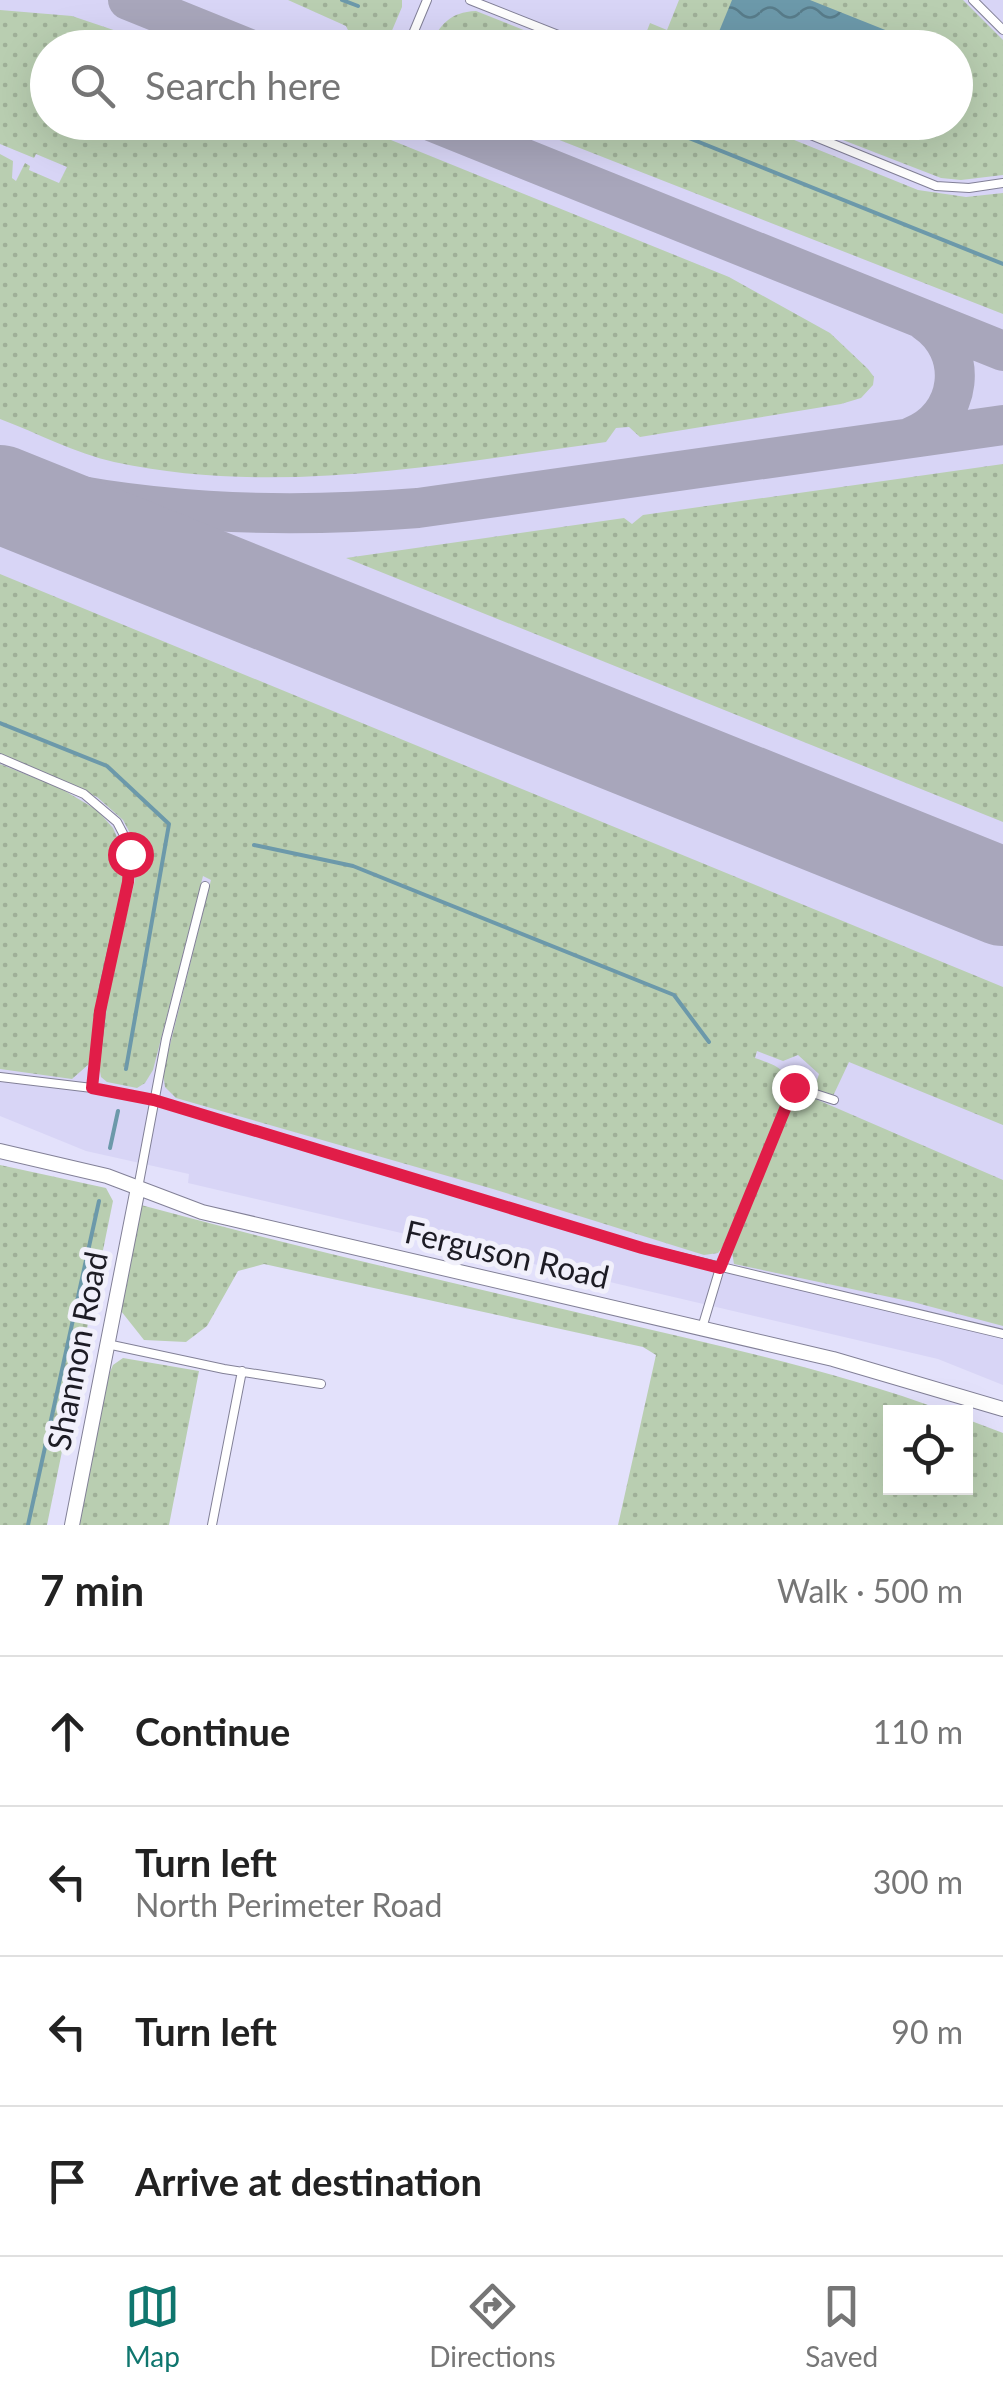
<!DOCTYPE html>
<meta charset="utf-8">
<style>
:root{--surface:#fff;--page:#f2f2f2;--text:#222;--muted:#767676;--line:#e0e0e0;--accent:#0f766e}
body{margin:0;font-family:Lato,sans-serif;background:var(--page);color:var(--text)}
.controls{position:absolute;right:30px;bottom:30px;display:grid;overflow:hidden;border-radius:0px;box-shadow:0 10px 40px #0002}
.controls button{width:90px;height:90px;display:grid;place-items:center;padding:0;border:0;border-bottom:2px solid var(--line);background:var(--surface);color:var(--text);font:50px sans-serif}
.stop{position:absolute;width:30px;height:30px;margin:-22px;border:8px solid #e11d48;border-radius:50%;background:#fff}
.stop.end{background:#e11d48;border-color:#fff;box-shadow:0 2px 10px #0008}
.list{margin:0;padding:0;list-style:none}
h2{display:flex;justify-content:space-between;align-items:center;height:130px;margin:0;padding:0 40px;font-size:42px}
h2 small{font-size:32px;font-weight:400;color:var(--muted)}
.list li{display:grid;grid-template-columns:65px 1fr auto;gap:30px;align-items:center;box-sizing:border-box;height:150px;padding:0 40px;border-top:2px solid var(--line)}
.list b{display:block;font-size:38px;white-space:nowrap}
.list p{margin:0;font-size:32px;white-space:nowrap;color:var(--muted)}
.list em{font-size:32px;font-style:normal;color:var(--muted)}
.icon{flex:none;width:55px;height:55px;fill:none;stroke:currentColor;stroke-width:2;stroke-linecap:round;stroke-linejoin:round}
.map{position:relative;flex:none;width:1003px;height:1525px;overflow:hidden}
.search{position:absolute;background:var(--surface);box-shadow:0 10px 40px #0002;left:30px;right:30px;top:30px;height:110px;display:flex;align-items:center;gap:25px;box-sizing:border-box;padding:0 35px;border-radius:55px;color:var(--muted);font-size:38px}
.sheet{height:730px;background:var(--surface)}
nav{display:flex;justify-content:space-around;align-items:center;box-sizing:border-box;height:140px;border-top:2px solid var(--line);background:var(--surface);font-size:28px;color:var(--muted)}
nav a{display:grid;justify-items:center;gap:5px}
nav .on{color:var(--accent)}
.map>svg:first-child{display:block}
</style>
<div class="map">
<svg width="1003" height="1525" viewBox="0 0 1003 1525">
<defs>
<pattern id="grass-dots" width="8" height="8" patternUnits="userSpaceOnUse" patternTransform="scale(2.5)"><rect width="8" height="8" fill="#b9ceb1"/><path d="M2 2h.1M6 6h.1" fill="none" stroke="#9fb098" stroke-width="1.8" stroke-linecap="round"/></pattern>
<pattern id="water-waves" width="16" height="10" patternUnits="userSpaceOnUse" patternTransform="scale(2.5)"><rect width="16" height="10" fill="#6c99aa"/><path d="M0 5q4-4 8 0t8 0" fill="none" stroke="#587c8a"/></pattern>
</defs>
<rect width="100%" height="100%" fill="#e3e1fb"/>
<path fill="#d8d5f6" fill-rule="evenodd" d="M0,0H1003V1385L938,1359L188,1183L189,1174L86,1151L0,1116ZM48,48H956V122H48Z"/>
<path fill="url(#grass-dots)" d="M288,0H402V7L385,47H356L346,26Z
M679,0H963L1003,40V175L961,180L941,178L799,123L956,122V48H631L626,37L643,41L650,23L667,30Z
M0,10L72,16L164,47L48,48V122L349,123L729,277L830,333L868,369L874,377L873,385L861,398L841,404L640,437L629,427L616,428L606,442C445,464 275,497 114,462C75,453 37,433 0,419V154L13,161L12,178L16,181L25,163L30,166L29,170L59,183L67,167L36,154L34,158L0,144Z
M476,11L566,47H430C439,25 450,12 476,11Z
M516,123H752L918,190L966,197L1003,193V314Z
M1003,464V822L346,558L624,518L632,524L643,515Z
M0,574L1003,987V1125L849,1062L833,1096L814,1089L819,1074L798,1055L783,1061L757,1051L755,1058C771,1064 790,1068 788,1089L722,1248L718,1253L704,1255L493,1189L176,1098L165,1087L163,1073L211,880L203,876L153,1070L145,1083L137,1088L107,1082L101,1077L98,1060L113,971L135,880L136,844L123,820L97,797L0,754Z
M0,764L60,788L97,810L113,828L123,851L124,879L101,979L89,1064L72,1079L0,1069Z
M799,1097H811L1003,1180V1326L913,1302L734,1264L732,1252L791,1105Z
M0,1165L106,1188L113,1201L47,1525H0Z
M141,1205C295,1247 450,1282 605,1319C720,1346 837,1371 948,1412H890V1488H966V1419L1003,1433V1525H618L656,1355L643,1347L264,1264L238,1271L207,1326L186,1342L144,1340L121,1311Z
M123,1358L199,1371L169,1525H78L106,1381L113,1365Z"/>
<path fill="url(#water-waves)" d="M732,0H810L928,47H750L718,34Z"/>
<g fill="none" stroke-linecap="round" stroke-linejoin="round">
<path stroke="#6c99aa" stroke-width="4" d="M342,0L358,6
M649,122L1003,264
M0,723L107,766L169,824L126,1069
M254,845L353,866L674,995L709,1042
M110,1148L118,1111
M28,1525L99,1201"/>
<path stroke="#a8a6bb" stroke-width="40" d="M128,0L247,48
M433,122L1003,351
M911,437C963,418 970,351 925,321
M0,479C138,514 277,519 418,508L1003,425"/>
<path stroke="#a8a6bb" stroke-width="98" d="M0,494L1003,897"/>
<g stroke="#828097" stroke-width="10">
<path id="lane" d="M470,0L591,48
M973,0L1003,30
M407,48L427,0
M779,122L936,186L969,188L1003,183
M0,758L84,794L117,822L127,841L128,882L104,987L92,1088
M0,1077L92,1088L154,1100L642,1248L1003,1334
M794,1087L834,1100
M138,1188L166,1039L205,886
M702,1328L720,1268L800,1073
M107,1344L224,1369L321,1384
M212,1525L242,1371"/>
</g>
<g stroke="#828097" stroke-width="16">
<path id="street" d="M0,1151L107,1176L202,1212L833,1359L1003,1409
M72,1525L138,1188"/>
</g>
<use href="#lane" stroke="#fff" stroke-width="8"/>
<use href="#street" stroke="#fff" stroke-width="14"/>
</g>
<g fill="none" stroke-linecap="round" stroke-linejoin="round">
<path stroke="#e11d48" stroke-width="12" d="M130,854L128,882L100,1011L92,1088L154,1100L642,1248L720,1268L794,1087"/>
</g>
<g text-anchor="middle" stroke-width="10" stroke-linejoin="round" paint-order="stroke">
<g font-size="32" fill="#1d1c25" stroke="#f1f0fb">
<text transform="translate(507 1255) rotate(13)" y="11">Ferguson Road</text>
<text transform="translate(78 1351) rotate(-79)" y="11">Shannon Road</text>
</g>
</g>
</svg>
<div class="controls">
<button><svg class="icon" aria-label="locate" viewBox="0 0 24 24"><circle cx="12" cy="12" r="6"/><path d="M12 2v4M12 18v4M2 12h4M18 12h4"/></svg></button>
</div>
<div class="stop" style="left:130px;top:854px"></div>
<div class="stop end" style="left:794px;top:1087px"></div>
<div class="search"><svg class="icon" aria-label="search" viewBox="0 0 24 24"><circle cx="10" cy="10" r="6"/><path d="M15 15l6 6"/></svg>Search here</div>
</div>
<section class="sheet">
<h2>7 min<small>Walk · 500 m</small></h2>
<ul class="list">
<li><svg class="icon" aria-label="ahead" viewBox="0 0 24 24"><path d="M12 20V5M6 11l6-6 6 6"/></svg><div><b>Continue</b></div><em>110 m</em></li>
<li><svg class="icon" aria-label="left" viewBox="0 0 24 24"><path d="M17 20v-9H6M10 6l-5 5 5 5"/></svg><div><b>Turn left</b><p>North Perimeter Road</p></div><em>300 m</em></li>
<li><svg class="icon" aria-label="left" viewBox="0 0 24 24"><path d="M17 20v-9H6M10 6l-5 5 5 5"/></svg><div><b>Turn left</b></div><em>90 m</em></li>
<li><svg class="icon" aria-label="arrive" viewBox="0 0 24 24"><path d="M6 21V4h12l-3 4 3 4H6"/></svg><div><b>Arrive at destination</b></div></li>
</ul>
</section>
<nav>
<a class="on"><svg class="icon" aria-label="map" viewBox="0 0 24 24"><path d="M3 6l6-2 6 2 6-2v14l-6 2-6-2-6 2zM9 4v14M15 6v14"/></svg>Map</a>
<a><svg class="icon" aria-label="directions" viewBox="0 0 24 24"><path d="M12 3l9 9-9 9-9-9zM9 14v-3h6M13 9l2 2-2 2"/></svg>Directions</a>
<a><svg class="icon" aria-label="saved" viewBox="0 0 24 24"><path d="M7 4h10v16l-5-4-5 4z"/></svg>Saved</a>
</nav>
